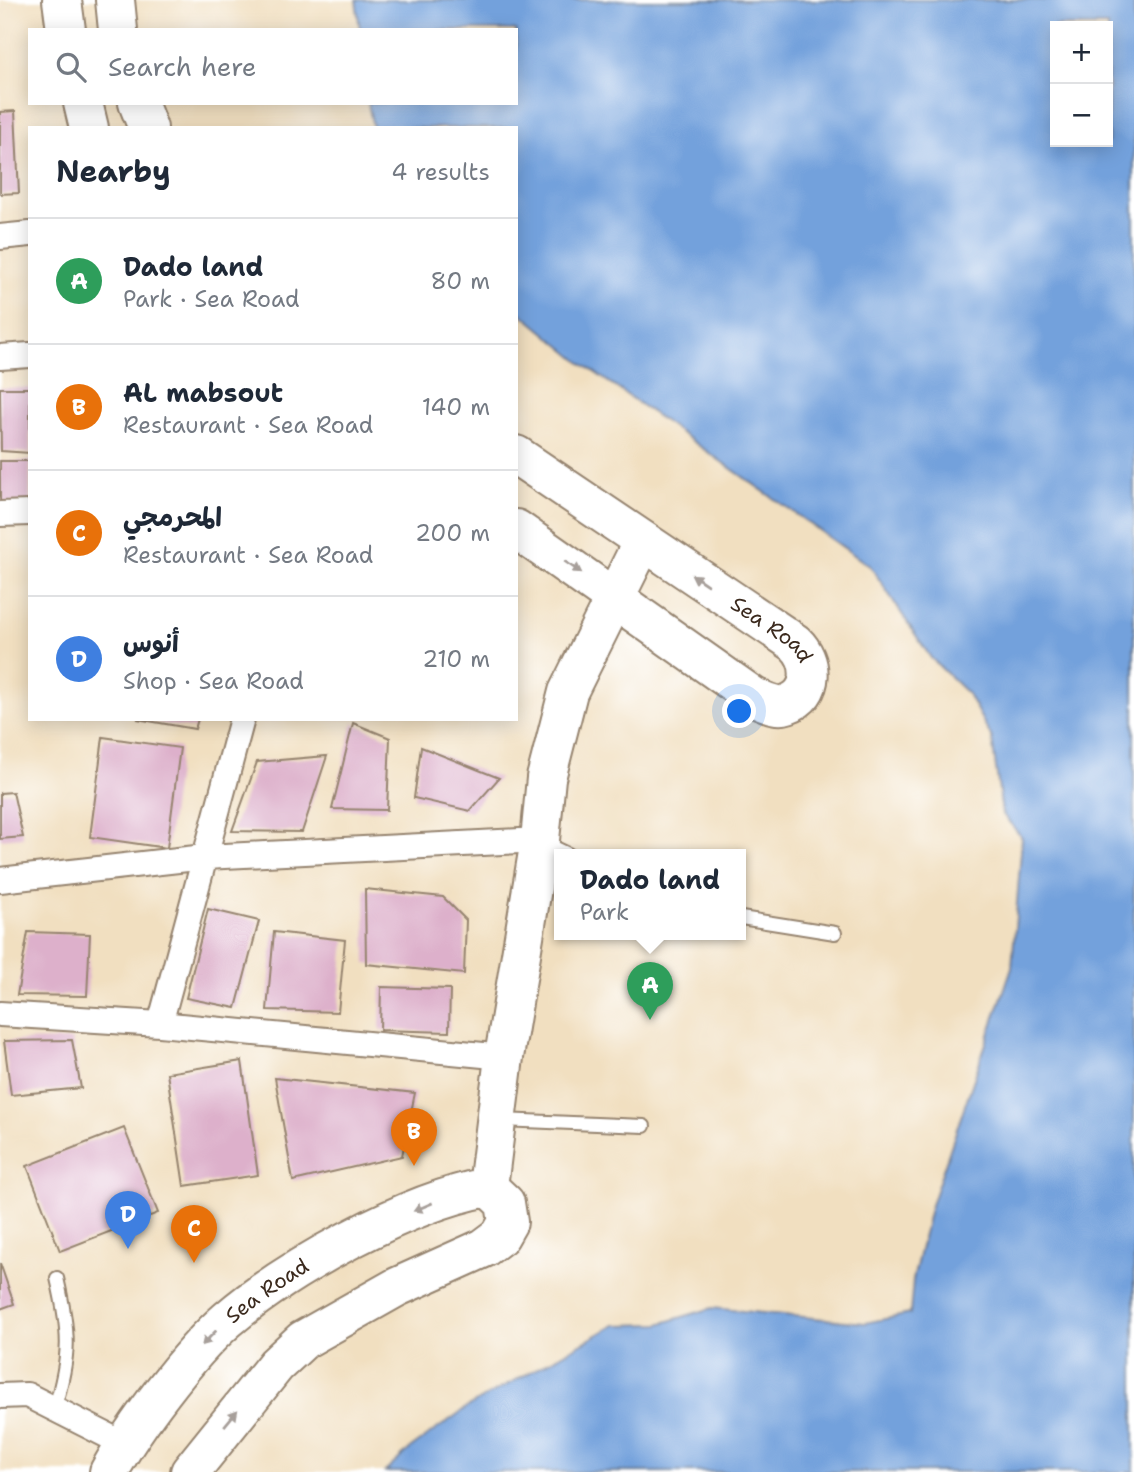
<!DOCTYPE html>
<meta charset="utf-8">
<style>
:root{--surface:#fff;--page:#f2f2f3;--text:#1f2937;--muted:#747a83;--line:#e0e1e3;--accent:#2563eb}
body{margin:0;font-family:"Shantell Sans","Playpen Sans Arabic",sans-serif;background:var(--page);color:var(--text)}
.controls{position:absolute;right:21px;top:21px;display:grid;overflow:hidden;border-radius:0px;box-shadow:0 4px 18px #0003}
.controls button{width:63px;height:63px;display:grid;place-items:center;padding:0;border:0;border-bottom:2px solid var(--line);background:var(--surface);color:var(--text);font:35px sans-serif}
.you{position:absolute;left:740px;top:712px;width:24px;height:24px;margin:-18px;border:5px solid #fff;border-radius:50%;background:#1a73e8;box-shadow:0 0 0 10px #1a73e833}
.badge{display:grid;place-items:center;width:46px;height:46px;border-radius:50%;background:var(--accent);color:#fff;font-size:23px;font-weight:700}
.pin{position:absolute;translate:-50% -58px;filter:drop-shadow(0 2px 4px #0008)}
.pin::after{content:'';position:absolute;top:37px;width:24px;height:21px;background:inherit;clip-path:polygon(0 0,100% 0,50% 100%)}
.popup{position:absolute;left:554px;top:849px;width:192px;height:91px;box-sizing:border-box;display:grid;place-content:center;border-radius:0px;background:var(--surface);filter:drop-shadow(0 2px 5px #0005);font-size:23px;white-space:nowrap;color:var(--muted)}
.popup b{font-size:26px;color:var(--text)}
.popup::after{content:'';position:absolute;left:50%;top:100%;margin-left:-14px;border:14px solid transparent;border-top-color:var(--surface)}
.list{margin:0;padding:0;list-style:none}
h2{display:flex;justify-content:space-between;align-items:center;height:91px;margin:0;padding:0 28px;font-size:30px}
h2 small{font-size:23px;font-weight:400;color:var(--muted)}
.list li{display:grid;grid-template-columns:46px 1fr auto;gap:21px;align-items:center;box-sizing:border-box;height:126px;padding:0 28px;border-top:2px solid var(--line)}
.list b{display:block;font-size:26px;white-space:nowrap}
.list p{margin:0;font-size:23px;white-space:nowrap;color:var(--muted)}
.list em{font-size:23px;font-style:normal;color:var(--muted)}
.icon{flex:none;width:38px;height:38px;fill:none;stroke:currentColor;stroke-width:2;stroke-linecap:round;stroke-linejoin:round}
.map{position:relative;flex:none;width:1134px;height:1472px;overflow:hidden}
.search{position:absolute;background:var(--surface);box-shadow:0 4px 18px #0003;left:28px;top:28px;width:490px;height:77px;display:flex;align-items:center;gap:18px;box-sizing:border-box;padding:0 24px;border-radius:0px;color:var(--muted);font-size:26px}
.panel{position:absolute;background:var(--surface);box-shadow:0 4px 18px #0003;left:28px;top:126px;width:490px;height:595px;border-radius:0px}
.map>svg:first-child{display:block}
</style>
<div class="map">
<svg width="1134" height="1472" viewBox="0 0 1134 1472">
<rect width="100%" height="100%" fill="#fff"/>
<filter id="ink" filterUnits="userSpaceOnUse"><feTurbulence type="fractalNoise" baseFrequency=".0143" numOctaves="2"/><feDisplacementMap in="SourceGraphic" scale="14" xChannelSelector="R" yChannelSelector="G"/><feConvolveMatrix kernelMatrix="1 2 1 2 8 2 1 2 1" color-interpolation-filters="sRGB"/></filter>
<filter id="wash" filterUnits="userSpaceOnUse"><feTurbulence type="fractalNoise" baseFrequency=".00686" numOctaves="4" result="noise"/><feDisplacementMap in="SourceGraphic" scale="28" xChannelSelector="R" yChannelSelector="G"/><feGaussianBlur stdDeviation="1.57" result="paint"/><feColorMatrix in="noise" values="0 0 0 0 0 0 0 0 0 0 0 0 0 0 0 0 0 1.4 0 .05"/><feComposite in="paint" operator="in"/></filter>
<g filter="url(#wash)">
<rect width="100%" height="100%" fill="#f1dfc0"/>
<path fill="#73a1dc" stroke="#57667d" stroke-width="2" fill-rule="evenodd" d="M356,0H1134V1472H385L411,1448L466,1408L615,1325L659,1324L712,1308L865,1323L910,1314L913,1280L930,1208L1012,967L1022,838L1002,813L992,738L968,694L931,658L871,567L580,362L516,309V128H373L368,103H516V30H360ZM1055,26H1108V142H1055Z"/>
<g id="blocks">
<path fill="#ddb0cb" d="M15,111L19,193L0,194V112Z
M0,388H30V453L1,451Z
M0,461H30V503H0Z
M137,719H198L195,729Z
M353,723L390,738L387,810L332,809Z
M103,737L180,748L167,848L90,837Z
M421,747L499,778L470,811L414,798Z
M327,756L302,832L232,831L257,762Z
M13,792L23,837L0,839V793Z
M365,889L443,897L466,920L464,974L366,964Z
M208,909L259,921L236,1008L186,998Z
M28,932L90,934L87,996L17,995Z
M274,932L345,940L338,1012L267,1010Z
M381,987L450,989L449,1032L380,1030Z
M72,1040L81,1088L11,1095L4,1041Z
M242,1061L258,1175L184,1186L167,1073Z
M275,1078L415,1093L402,1156L293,1181Z
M124,1128L158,1213L60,1251L27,1166Z
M0,1263L14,1304L0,1309Z"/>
</g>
</g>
<g filter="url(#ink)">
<use href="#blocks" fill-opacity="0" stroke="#96846f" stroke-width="2"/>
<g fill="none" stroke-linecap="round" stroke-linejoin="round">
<g stroke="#96846f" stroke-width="16">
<path id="service" d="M543,842L568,854
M741,918L835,933
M501,1120L644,1126
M54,1410C71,1354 70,1334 57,1278"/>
</g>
<g stroke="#96846f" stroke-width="28">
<path id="minor" d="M0,237L30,234
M0,357L30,355
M0,514L30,513
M0,880L205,857L540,840
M0,1014L160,1024L504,1057
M160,1024L242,719
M0,1396L27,1395L124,1444"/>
</g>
<g stroke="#96846f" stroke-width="42">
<g id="trunk">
<path d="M62,0L66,30"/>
<path d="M115,0L118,30"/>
<path d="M83,103L89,128"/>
<path d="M138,103L148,128"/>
<path id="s1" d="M516,455L795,643C813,660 816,694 787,704C776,708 765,701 754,697L516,529"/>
<path d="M488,1187L504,1057L540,840L546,778L568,692L643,541"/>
<path id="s2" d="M109,1472C133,1427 189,1353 227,1320C289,1267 407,1202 488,1187"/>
<path d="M190,1472L276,1365L303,1340L397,1287L484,1248L500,1236L508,1222L505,1203L488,1187"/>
</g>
</g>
<use href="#service" stroke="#fff" stroke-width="12"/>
<use href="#minor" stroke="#fff" stroke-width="24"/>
<use href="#trunk" stroke="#fff" stroke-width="38"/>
</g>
<defs><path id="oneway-solid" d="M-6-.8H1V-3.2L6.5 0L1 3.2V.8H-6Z" transform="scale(1.75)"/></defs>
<g fill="#a79f9a">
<use href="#oneway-solid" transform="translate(573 567) rotate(34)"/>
<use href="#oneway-solid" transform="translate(700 580) rotate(-146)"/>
<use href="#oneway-solid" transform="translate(423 1207) rotate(157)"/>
<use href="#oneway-solid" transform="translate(209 1338) rotate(134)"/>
<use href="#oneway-solid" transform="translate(231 1418) rotate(-50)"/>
</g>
</g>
<g text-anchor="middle" stroke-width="5" stroke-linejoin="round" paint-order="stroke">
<g font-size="21" fill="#3b2a1e" stroke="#fff">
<text dy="7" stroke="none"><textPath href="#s1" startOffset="310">Sea Road</textPath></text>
<text dy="7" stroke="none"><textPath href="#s2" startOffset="243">Sea Road</textPath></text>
</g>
</g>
</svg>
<div class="controls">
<button>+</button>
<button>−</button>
</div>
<div class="you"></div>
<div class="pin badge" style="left:650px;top:1020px;background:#2e9e5b">A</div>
<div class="popup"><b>Dado land</b>Park</div>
<div class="pin badge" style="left:414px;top:1166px;background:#e8710a">B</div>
<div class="pin badge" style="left:194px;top:1263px;background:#e8710a">C</div>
<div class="pin badge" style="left:128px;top:1249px;background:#3f7fe0">D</div>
<div class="search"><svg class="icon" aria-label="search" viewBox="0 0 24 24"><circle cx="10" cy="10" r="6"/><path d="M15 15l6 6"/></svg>Search here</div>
<section class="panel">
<h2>Nearby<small>4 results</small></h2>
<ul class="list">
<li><span class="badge" style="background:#2e9e5b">A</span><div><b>Dado land</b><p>Park · Sea Road</p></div><em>80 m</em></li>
<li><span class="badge" style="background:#e8710a">B</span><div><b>AL mabsout</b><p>Restaurant · Sea Road</p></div><em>140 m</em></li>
<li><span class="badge" style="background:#e8710a">C</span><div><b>المحرمجي</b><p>Restaurant · Sea Road</p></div><em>200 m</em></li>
<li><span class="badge" style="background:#3f7fe0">D</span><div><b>أنوس</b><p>Shop · Sea Road</p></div><em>210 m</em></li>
</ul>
</section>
</div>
